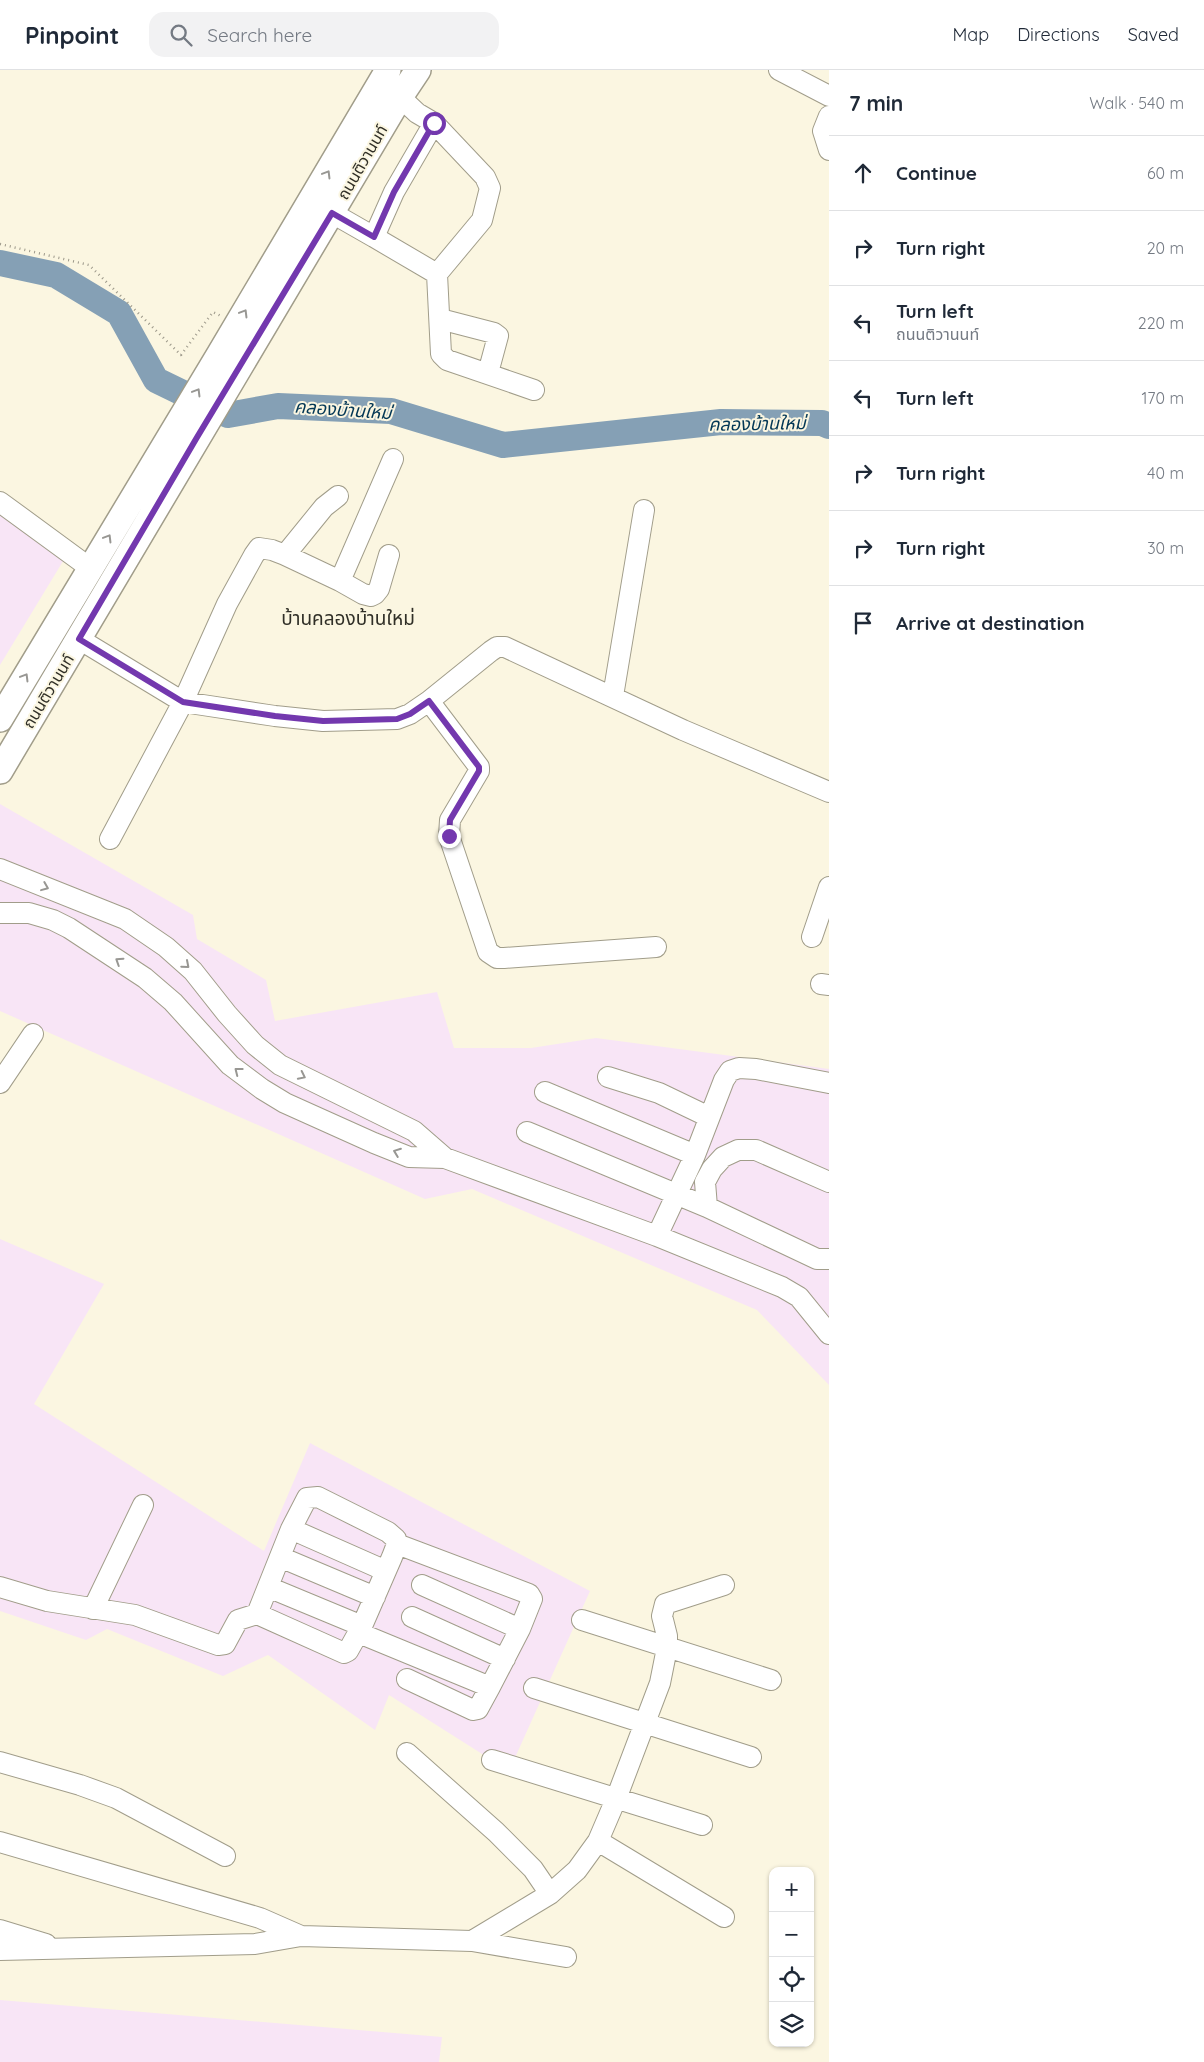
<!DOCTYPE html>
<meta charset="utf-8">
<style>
:root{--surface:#fff;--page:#f2f2f3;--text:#1f2937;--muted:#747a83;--line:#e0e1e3}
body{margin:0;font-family:Quicksand,"Noto Sans Thai",sans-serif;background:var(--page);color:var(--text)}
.controls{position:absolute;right:15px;bottom:15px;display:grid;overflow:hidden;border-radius:10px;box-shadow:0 1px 4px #0004}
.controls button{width:45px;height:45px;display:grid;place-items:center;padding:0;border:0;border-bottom:1px solid var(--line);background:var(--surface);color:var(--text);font:25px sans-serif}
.stop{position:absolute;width:15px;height:15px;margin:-11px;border:4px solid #7338ae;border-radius:50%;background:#fff}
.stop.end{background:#7338ae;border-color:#fff;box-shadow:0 1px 5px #0008}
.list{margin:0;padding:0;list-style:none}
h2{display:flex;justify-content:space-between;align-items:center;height:65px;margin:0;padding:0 20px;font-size:21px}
h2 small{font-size:16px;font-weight:400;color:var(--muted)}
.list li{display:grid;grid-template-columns:32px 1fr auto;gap:15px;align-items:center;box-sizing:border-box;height:75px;padding:0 20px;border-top:1px solid var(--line)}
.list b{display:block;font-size:19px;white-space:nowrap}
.list p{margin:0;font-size:16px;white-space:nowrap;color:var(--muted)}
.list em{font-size:16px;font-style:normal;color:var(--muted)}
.icon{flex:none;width:28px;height:28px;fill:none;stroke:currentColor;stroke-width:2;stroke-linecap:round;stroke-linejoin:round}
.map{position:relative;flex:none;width:829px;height:1992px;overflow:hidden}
header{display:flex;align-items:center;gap:30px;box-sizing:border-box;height:70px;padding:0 25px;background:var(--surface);border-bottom:1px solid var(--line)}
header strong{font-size:24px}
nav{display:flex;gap:28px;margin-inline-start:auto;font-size:18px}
.search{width:350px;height:45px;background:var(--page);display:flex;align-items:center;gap:12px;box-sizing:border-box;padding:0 18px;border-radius:15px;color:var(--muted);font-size:19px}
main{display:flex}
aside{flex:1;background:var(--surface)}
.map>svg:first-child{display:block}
</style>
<header>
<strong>Pinpoint</strong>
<div class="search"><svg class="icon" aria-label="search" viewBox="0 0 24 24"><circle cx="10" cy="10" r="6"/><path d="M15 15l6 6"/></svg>Search here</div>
<nav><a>Map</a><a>Directions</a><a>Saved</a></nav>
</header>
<main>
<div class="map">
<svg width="829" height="1992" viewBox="0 0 829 1992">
<rect width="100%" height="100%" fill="#fbf6e1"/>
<path fill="#f8e5f6" d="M0,423L68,483L0,595Z
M0,734L193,845L197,869L266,910L275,951L437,922L454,978H531L596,968L829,999V1315L757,1240L472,1119L425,1129L0,941Z
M0,1169L104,1214L34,1334L264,1481L310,1373L590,1521L509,1701L389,1625L375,1660L268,1585L223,1606L107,1559L86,1570L0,1541Z
M0,1930L442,1967L439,1992H0Z"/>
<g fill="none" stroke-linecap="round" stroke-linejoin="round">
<path stroke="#85a0b5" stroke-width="26" d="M0,193L56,205L119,243L156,310L228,345L278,336L391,341L503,375L721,352L822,353L829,356"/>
<g stroke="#a19d8a" stroke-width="22">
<path id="minor" d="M779,0L829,26
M400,27L417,43L434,53L485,107L490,118L482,150L437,204L441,284L447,290L534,320
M829,46L823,61L829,80
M332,143L374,167L394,122L434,53
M374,167L437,204
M440,249L494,263L498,266L488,303
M0,432L90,498
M285,485L340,511L363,524L371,526L375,524L379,519L389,485
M340,511L393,389
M79,569L183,632L275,646L323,651L397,649L410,644L429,631L491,581L497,577H505L683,660L829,722
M613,626L644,440
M429,631L479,697V701L450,750L449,766L488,882L497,888H504L656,877
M110,769L183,632L227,534L254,485L259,478L272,480L285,485L324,437L338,426
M0,799L125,849L166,877L193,901L227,944L255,975L280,995L414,1061L445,1088
M0,843H29L53,850L69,858L145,908L173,932L230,995L262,1019L285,1033L374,1073L409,1087L445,1088L657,1166L782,1217L799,1227L829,1264
M812,867L829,817
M821,914L829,915
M608,1007L659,1023L709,1047
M0,1013L33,964
M545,1022L695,1085
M527,1062L707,1137
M829,1112L756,1080H738L723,1087L712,1099L705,1112L707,1137L817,1189H829
M657,1166L695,1085L724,1010L730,1001L739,998L756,999L829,1013
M291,1459L386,1501
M397,1474L529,1524L532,1529L520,1559L490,1617
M280,1487L375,1527
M422,1515L520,1559
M0,1517L47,1531L135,1545L218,1575L225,1574L238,1550L257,1544L344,1583L348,1581L362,1556L392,1487L397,1474L396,1469L388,1462L318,1427L307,1428L291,1459L257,1544
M268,1517L362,1556
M93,1539L143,1435
M412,1547L505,1589
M582,1550L771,1610
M359,1563L490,1617L478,1639L473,1640L407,1609
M534,1618L751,1687
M407,1683L496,1762L533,1799L550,1824
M492,1690L702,1755
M0,1692L80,1715L116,1728L225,1786
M598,1771L724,1847
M0,1772L260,1848L301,1866
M0,1860L46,1874
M472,1871L566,1887
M0,1880L255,1874L301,1866L472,1871L550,1824L577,1800L598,1771L616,1729L660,1613L667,1578V1566L662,1546L665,1534L724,1515"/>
</g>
<g stroke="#a19d8a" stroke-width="28">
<path id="major" d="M0,649L219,285L388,0
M0,701L400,27L418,0"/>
</g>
<path stroke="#9b9789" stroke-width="2.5" stroke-dasharray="1 4" stroke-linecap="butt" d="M0,174L89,195L181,285L213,242L221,246"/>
<use href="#minor" stroke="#fff" stroke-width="20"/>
<use href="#major" stroke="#fff" stroke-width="25"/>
</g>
<defs><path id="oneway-chevron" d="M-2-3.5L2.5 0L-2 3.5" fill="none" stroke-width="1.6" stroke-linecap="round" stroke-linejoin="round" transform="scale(1.25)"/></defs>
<g stroke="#989793">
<use href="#oneway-chevron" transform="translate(327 104) rotate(-59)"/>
<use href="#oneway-chevron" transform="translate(244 243) rotate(-59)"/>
<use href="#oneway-chevron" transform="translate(197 322) rotate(-59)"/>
<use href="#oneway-chevron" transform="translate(108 468) rotate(-59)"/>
<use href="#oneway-chevron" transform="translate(25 607) rotate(-59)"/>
<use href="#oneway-chevron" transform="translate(45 817) rotate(22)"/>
<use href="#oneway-chevron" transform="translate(119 891) rotate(-147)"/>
<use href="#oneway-chevron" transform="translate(186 895) rotate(41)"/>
<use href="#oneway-chevron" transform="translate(238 1001) rotate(-142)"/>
<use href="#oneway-chevron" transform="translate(302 1006) rotate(26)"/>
<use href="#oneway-chevron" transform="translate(397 1082) rotate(-159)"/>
</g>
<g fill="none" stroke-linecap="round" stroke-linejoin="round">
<path stroke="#7338ae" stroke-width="6" d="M434,53L394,122L374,167L332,143L196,369L79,569L183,632L275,646L323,651L397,649L410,644L429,631L479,697V701L450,750L449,766"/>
</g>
<g text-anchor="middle" stroke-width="4" stroke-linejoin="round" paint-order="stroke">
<g font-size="16" fill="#302f27" stroke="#fbf6e1">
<text transform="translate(362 92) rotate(-60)" y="6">ถนนติวานนท์</text>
<text transform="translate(48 621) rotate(-59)" y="6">ถนนติวานนท์</text>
</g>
<g font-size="18" font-style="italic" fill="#033755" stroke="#fbf6e1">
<text transform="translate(343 340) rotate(4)" y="6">คลองบ้านใหม่</text>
<text transform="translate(757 354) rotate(-1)" y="6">คลองบ้านใหม่</text>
</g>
<g font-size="19" fill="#302f27" stroke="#fbf6e1">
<text x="348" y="555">บ้านคลองบ้านใหม่</text>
</g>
</g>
</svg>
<div class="controls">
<button>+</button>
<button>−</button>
<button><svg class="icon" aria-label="locate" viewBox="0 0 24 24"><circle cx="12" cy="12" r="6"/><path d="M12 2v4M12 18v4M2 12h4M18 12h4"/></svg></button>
<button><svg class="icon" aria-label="layers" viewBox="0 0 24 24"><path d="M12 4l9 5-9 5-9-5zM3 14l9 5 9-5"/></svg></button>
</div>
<div class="stop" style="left:434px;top:53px"></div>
<div class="stop end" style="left:449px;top:766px"></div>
</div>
<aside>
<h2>7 min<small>Walk · 540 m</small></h2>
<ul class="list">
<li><svg class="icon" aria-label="ahead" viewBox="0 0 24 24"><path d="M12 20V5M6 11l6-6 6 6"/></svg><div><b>Continue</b></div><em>60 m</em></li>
<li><svg class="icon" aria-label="right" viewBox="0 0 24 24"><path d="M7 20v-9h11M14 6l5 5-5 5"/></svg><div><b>Turn right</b></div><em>20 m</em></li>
<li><svg class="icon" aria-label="left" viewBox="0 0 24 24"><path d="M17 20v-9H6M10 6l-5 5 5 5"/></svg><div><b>Turn left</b><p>ถนนติวานนท์</p></div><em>220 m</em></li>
<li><svg class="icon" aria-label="left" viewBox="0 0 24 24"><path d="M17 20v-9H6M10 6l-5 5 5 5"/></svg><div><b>Turn left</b></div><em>170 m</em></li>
<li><svg class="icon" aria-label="right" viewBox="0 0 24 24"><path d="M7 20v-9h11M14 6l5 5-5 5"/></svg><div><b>Turn right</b></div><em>40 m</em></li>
<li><svg class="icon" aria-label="right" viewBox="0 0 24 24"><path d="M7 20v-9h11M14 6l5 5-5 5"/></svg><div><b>Turn right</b></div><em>30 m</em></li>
<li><svg class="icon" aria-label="arrive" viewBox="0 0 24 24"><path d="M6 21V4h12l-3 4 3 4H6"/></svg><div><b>Arrive at destination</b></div></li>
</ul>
</aside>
</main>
